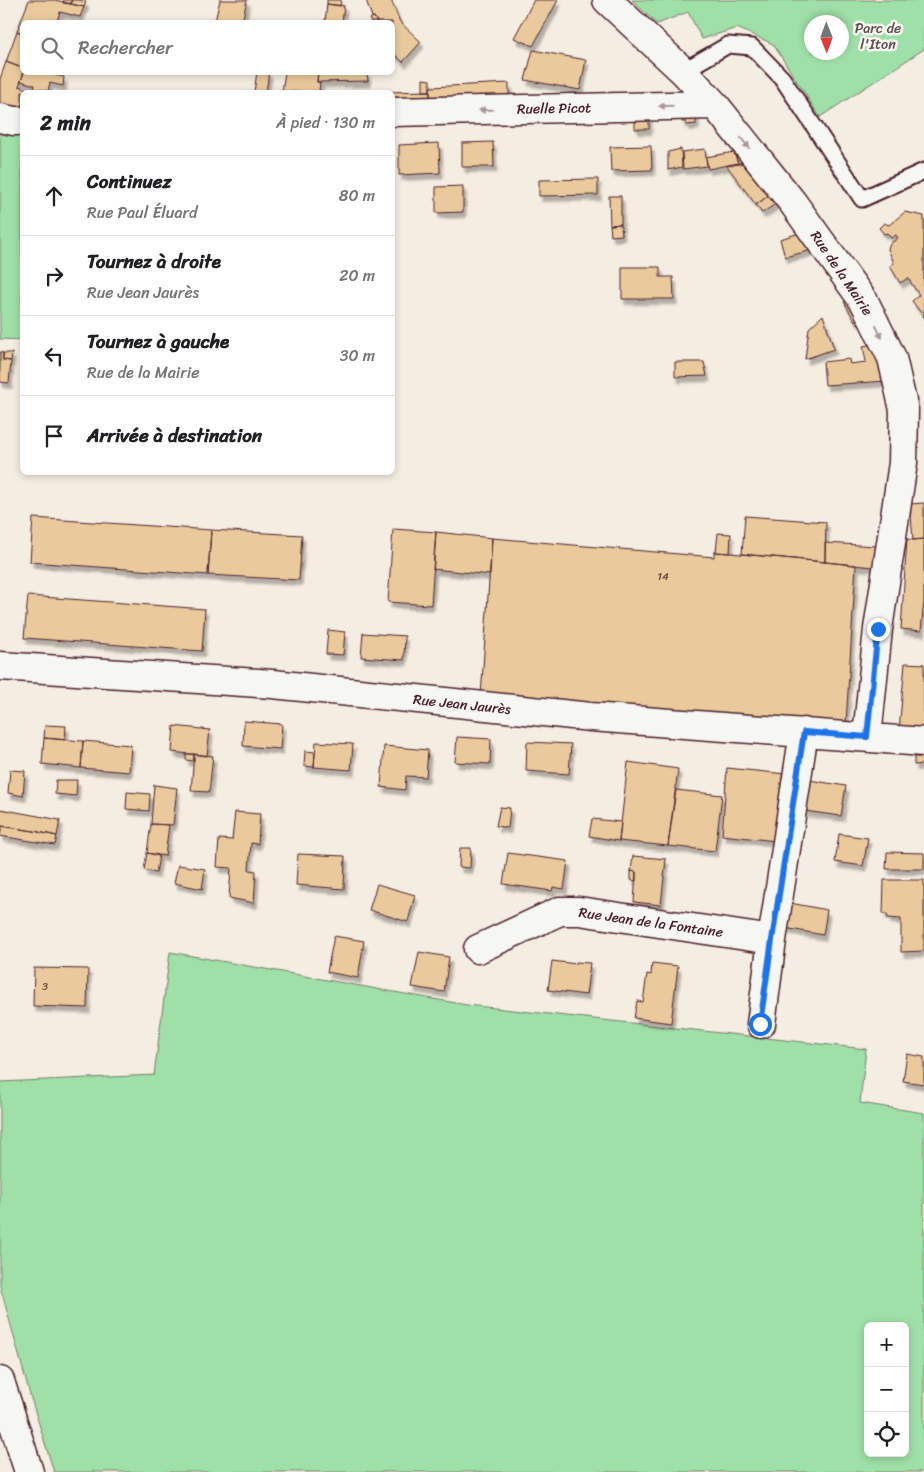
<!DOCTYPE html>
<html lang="fr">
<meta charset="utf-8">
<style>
:root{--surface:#fff;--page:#f6f6f6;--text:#202124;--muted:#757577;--line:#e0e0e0}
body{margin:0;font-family:Sriracha,sans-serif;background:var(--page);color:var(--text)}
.controls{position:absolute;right:15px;bottom:15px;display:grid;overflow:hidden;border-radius:8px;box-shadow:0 2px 8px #0003}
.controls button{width:45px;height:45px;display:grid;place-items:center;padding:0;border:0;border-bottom:1px solid var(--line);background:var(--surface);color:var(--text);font:25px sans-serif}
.compass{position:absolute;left:804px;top:15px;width:45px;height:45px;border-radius:50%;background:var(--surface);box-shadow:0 2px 8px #0003;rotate:179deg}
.stop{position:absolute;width:15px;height:15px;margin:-11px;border:4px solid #1a73e8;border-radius:50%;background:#fff}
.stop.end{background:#1a73e8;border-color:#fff;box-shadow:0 1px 5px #0008}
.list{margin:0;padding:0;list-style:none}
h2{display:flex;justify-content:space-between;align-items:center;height:65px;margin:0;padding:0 20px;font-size:21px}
h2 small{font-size:16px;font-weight:400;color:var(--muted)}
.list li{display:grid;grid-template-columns:32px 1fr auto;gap:15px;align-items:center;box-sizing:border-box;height:80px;padding:0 20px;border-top:1px solid var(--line)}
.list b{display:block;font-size:19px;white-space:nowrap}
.list p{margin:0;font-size:16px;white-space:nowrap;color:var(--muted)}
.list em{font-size:16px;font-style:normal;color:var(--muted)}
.icon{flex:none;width:28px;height:28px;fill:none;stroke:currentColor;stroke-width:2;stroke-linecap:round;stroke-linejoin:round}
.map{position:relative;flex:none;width:924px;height:1472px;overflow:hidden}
.search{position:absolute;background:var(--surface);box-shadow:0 2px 8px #0003;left:20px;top:20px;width:375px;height:55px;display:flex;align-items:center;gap:12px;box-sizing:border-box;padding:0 18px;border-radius:8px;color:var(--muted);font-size:19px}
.panel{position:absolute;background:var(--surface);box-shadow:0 2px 8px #0003;left:20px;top:90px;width:375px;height:385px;border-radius:8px}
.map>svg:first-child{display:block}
</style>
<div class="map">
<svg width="924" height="1472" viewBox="0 0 924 1472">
<defs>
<filter id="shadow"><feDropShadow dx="3" dy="5.5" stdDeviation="1" flood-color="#0004"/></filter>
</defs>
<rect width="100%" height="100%" fill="#f4ede1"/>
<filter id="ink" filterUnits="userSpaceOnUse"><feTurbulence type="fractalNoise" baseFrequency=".02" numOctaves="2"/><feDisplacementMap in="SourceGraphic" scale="10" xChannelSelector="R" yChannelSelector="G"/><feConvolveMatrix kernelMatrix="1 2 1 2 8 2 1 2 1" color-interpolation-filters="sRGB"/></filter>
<g filter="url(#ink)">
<path fill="#9fdfa8" stroke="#747f6a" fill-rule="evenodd" d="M632,0H924V49L820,117L773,44L737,28L702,39L688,12L657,24ZM812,22H842V52H812Z
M0,127L22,128V340L0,339Z
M170,952L467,1005L866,1049L860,1103L924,1113V1472H54L30,1395L0,1286V1082L154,1075ZM868,1326H905V1453H868Z"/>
<path fill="#eaca9c" stroke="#4a1f2b" filter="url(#shadow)" d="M29,0H55L84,7L80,17L60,12L57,21L59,22H22V33L17,31Z
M64,0H72L70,4L63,3Z
M72,0H79L86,2L84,7L70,4Z
M220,0H247L242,22L215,21Z
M327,0H341L340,6L327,4Z
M366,0H391L400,22L421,42L403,62L392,52V22H377L374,17H372Z
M534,0H558L533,46L514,38Z
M327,4L344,6L342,22H325Z
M374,17L377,22H371L369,19Z
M17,31L22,33V68L6,62Z
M533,50L586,60L580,90L525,80Z
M6,62L22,68V72H24L19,86L29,90L28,92H22V109H0V79Z
M24,72H42L64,77L63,86L50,83L48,91L34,89L35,85L21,81Z
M257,72H269L266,92H254Z
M285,72H318L317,82H320L319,92H282Z
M318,72H367L368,81L317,82Z
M423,79L430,80V91H423Z
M509,83V105L430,107V87Z
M430,91V107L392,108V92H385Z
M682,115H696V124L686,125V122H682Z
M649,116V129H635V117Z
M493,142L494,167H462V143Z
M439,143L440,173L399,175V145Z
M651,146L652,170L611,171L610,147Z
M681,149L682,167L668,170V152Z
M705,149L707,166L683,169L682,152Z
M742,150L751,162L738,163L734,152Z
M734,152L738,163L708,169L706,157Z
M751,162L773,192L756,205L727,166Z
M598,179V195L539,196V180Z
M463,186V212L436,213V187Z
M773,192L780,201L762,213L756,205Z
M609,196H621V224L610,225Z
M905,212L924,216V317L912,301L919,295L908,278L900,283L890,266L894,263L888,249L890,244L898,238L896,235L891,238L887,233L884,234L879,228L884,223L889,225Z
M621,224L622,235L611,236L610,225Z
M803,232L816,249L785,257L780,239Z
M622,267H660V277H673L674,299H622Z
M851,297L862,317L855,321L844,302Z
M823,315L834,349L805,359L809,328Z
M875,344L888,381L825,385L823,362L849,359L850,364L866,362L863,346Z
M0,352L3,353V360L11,361L9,383L0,382Z
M3,353H12L11,361L3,360Z
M675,362H704L707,376L675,377Z
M924,503V539L913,540L910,504Z
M745,516L826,522L825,562L742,554Z
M33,518L211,530L208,575L30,562Z
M393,529L436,532L431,605L388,602Z
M211,530L302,535L299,580L208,575Z
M436,532L492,538L490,575L433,569Z
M718,533L731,534L730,553L716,552Z
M492,538L714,557V552L730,553L856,565L846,723L481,696Z
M907,539L913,540L924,539V601L921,631L901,629Z
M825,543L876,546L873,567L825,562Z
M28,596L205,609L202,651L24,638Z
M328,630L345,632L343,655L326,654Z
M363,633L405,636L404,660L361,657Z
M905,663L924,664V732L899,731Z
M244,721L282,724L280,749L243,746Z
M45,725L66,726L65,740L44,738Z
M174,726L210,730L207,756L172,752Z
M457,737L491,739L490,764L455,762Z
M44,738L83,741L81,768L42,764Z
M83,741L131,745L129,772L81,768Z
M316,742L353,744L351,770L314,767Z
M527,742L571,744L569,774L526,771Z
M384,746L428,750L426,777L406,776L405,790L381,787Z
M305,751L315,752L314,767L304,766Z
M186,754H194V761L186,760Z
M194,754L213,756L209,792L191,791Z
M914,757H924V764L914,765Z
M628,762L678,769L668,846L619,841Z
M727,768L795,775L785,842L722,835Z
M10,770L25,771L23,796L8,793Z
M56,780H77L76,796L55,794Z
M809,780L846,786L841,816L804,811Z
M154,785L177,788L173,825L151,824Z
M676,790L722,795L715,851L668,846Z
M127,792L150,794L149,811L126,809Z
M500,807L510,808L508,828L496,826Z
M0,809L60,820L57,836L34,831L0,826Z
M235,812L260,814L258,844L251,843L250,857L249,870L256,871L254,903L229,898L231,868L217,867L219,839L232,840Z
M592,819L621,822L619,841L589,836Z
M151,824L169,825L165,856L147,853Z
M2,826L34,831L57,836L55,845L0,836Z
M839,834L868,838L863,866L835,862Z
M460,848H471L470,868L459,867Z
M887,852L924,853V869H886Z
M147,853L159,856L156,873L144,870Z
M508,853L568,861L564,889L553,887L552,891L503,884Z
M298,854L345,856L344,889L296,885Z
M633,856L666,859L661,905L634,902L636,872L631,871Z
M178,865L205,869L202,889L174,883Z
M631,871L636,872V881L631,880Z
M884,880H924V951L901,952V919L888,918L887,914H883Z
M377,884L415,895L408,922L369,910Z
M790,903L827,910L823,935L785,928Z
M334,936L364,941L358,978L327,972Z
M419,952L449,957L444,992L412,987Z
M552,961L576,964V962L590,963L586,995L548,990Z
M652,963L678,966L671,1023L634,1018L637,1001L643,1002L647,974L651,975Z
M34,968L88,969L87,1008L33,1006Z
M907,1054L924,1057V1084L903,1081Z"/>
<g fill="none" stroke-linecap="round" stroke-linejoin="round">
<g stroke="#4a1f2b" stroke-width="19">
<path id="service" d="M683,71L728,45L752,47L782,78L862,199L924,171"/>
</g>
<g stroke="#4a1f2b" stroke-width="31">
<path id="minor" d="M607,0L683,71L715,105L793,203L865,303L892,358L904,410L903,463L878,629L867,737
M392,112L715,105
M0,118L14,121H22
M0,666L273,684L591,717L924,742
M478,949L560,911H579L772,940
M761,1024L772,940L804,732
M0,1381L29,1472"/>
</g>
<use href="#service" stroke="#f6f6f2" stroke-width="15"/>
<use href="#minor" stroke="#f6f6f2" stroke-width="28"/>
</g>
<defs><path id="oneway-solid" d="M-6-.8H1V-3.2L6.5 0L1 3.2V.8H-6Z" transform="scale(1.25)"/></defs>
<g fill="#a99598">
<use href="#oneway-solid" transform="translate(666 106) rotate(179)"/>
<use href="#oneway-solid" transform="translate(486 110) rotate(179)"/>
<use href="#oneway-solid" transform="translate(745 143) rotate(51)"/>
<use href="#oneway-solid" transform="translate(879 332) rotate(64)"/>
</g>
</g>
<g fill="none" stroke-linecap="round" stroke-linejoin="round" filter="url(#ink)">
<path stroke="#1a73e8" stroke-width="6" d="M760,1024L772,940L804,732L867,737L878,629"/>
</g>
<g text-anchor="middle" stroke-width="5" stroke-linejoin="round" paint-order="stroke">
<g font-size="11" fill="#724a47">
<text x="663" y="580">14</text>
<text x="45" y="990">3</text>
</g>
<g font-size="14" fill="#5f4f4a" stroke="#f6f6f2">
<text x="878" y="33">Parc de<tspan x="878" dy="16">l'Iton</tspan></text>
</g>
<g font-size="14" fill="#4a1f2b" stroke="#f6f6f2">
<text transform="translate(554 108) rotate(-1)" y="5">Ruelle Picot</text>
<text transform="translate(842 273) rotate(56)" y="5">Rue de la Mairie</text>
<text transform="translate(462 704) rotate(6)" y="5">Rue Jean Jaurès</text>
<text transform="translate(651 922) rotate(8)" y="5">Rue Jean de la Fontaine</text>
</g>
</g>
</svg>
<div class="controls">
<button>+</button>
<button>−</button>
<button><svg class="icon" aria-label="locate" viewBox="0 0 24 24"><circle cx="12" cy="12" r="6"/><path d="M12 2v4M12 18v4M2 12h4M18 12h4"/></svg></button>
</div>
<svg class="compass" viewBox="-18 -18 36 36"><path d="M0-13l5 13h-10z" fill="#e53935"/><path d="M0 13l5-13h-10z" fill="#757577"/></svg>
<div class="stop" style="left:760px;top:1024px"></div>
<div class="stop end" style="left:878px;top:629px"></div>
<div class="search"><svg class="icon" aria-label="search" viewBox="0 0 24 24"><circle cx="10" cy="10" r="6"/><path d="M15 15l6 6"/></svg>Rechercher</div>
<section class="panel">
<h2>2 min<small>À pied · 130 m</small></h2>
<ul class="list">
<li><svg class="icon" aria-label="ahead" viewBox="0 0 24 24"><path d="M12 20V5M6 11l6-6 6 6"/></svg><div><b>Continuez</b><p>Rue Paul Éluard</p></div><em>80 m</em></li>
<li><svg class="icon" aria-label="right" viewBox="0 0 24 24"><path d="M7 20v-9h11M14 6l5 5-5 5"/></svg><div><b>Tournez à droite</b><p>Rue Jean Jaurès</p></div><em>20 m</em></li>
<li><svg class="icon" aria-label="left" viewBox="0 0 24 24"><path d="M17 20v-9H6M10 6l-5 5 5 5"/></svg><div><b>Tournez à gauche</b><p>Rue de la Mairie</p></div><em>30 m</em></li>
<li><svg class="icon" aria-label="arrive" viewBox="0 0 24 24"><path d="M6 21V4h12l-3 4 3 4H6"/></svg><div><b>Arrivée à destination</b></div></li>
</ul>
</section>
</div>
